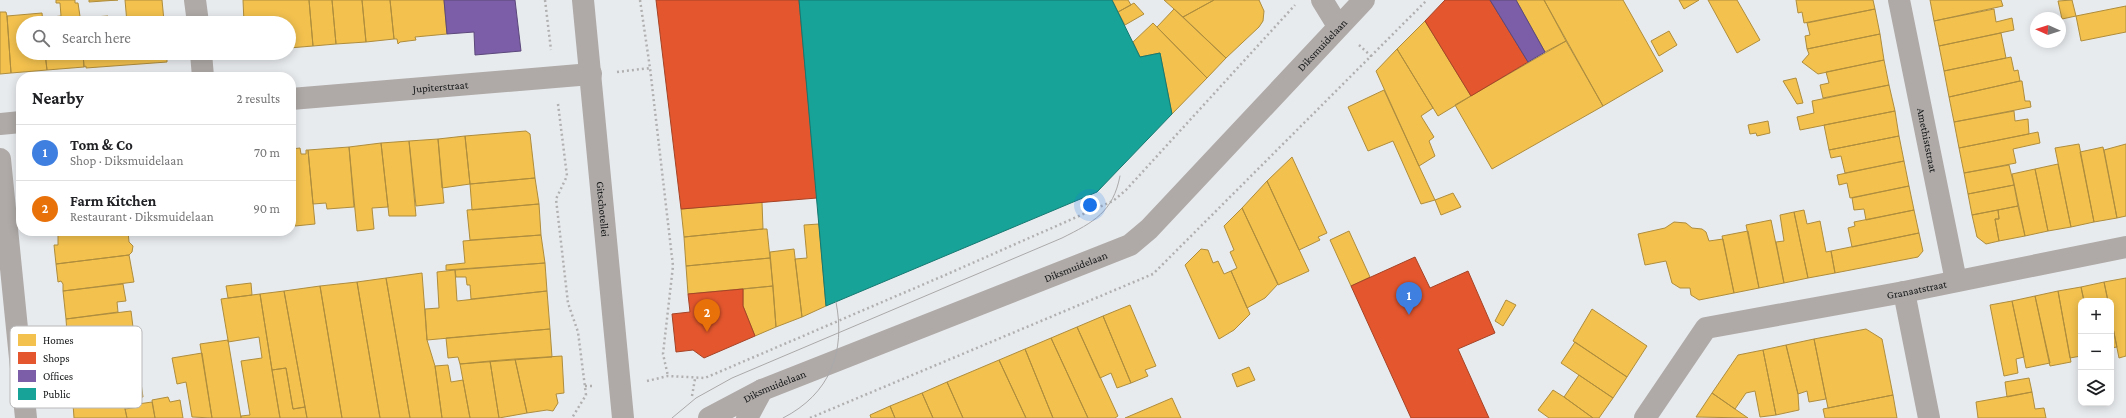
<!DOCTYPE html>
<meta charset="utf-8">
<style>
:root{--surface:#fff;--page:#f6f6f6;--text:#202124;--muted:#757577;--line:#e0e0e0;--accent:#b45309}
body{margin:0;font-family:"Crimson Pro",serif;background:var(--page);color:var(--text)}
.controls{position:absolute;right:12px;bottom:12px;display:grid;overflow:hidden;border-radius:8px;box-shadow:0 2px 10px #0003}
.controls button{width:36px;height:36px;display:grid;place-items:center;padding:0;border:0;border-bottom:1px solid var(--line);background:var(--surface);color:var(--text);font:20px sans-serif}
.compass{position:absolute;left:2030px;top:12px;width:36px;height:36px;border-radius:50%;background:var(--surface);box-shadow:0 2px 10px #0003;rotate:273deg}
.you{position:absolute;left:1090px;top:205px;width:14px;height:14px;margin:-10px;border:3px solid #fff;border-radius:50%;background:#1a73e8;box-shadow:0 0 0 6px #1a73e833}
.badge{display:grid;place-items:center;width:26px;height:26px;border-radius:50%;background:var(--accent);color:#fff;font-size:13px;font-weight:700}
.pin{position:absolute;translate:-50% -33px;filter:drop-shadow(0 1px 2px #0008)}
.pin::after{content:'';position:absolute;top:21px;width:14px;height:12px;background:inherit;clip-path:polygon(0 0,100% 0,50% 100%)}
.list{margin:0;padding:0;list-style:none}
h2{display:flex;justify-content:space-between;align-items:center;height:52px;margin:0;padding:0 16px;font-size:17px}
h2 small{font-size:13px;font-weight:400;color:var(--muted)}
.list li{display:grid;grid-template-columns:26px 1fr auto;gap:12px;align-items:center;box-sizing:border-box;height:56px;padding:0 16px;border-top:1px solid var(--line)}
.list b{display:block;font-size:15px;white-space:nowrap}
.list p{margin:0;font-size:13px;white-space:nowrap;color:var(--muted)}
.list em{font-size:13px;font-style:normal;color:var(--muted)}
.icon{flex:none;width:22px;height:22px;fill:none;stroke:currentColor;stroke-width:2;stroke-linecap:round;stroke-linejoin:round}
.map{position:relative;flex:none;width:2126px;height:418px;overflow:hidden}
.search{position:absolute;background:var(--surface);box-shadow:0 2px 10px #0003;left:16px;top:16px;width:280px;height:44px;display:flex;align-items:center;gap:10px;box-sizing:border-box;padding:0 14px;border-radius:22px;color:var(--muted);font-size:15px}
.panel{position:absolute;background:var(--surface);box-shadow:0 2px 10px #0003;left:16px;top:72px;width:280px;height:164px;border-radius:16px}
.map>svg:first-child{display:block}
</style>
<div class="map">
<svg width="2126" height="418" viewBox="0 0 2126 418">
<rect width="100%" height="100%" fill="#e8ebee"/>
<path fill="#f2c14e" stroke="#af8d3d" d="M56,0H75V3H78L81,23H43V18L61,16L60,3H56Z
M89,0H118L89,2Z
M125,0H162L164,21L127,23Z
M243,0H309L313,46L289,48V23H244Z
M309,0H332L336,44L313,46Z
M332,0H362L366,42L336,44Z
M362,0H390L394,39L366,42Z
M390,0H444L447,34L415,37L416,40L400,42L398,44L397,39H394Z
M1112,0H1128L1131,5L1118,12Z
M1164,0H1214L1183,17Z
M1214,0H1259L1264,11L1263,21L1259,27L1226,58L1183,17Z
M1516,0H1544L1566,41L1545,52Z
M1544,0H1623L1663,71L1603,106Z
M1679,0H1699L1684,9Z
M1708,0H1737L1760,40L1737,53Z
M1796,0H1873L1875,9L1804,23L1802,12L1798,13Z
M1930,0H2001L2003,6L1934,21Z
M2072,0L2076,16L2062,19L2058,1Z
M1134,3L1144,14L1125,25L1118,12Z
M2126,6V32L2081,41L2076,16Z
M1174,9L1226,58L1207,78L1157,27Z
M1875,9L1880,34L1807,49L1805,36L1810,35L1807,23Z
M1994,9L1996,22L2012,18L2014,30L1939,46L1934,21Z
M0,12H6L7,16L11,73L0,74Z
M42,13L43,23H23V53H45L47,70L11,73L7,16Z
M108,16L109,23H81L80,18Z
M1425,21L1471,96L1438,116L1397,49Z
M1153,23L1207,78L1172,114L1160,53L1140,57L1133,42Z
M1669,31L1677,45L1659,56L1651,41Z
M2001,33L2006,58L1944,71L1939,46Z
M1880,34L1884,60L1818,74L1802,62L1809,54L1807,49Z
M1566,41L1603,106L1492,169L1455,105Z
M1397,49L1433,108L1421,116L1434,137L1429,141L1435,156L1419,166L1376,71Z
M45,53H83L84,67L47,70Z
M83,53H167V62L86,68V66L84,67Z
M2011,57L2014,71L2018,70L2020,81L1949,97L1944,71Z
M1884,60L1889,85L1823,98L1820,85L1829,83L1826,72Z
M1796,78L1803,103L1797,104L1783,81Z
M2020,81H2022L2025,101H2030L2031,107L1954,122L1949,97Z
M1889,85L1895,111L1800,130L1797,117L1814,113L1812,101Z
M1384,90L1419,166L1435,200L1421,204L1393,141L1368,151L1348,107Z
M1895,111L1899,136L1829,150L1824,125Z
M2014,111L2015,121L2028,119L2029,134L1959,148L1954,122Z
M1768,121L1770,133L1757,136L1756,133L1750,134L1748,125Z
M526,131L530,134L535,178L470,184L465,136Z
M2038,132L2040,143L2013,149L2016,163L1964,173L1959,148Z
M465,136L470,184L442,188L438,139Z
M1899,136L1904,161L1845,173L1841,156L1831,158L1829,150Z
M438,139L444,203L416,206L409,141Z
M409,141L416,216H389L381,143Z
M381,143L388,207L372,208L374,229L357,231L349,147Z
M2079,144L2094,222L2071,227L2055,148Z
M2126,144V216L2117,218L2104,150Z
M349,147L354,207L327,209L326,203L313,204L308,150Z
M2103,147L2117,218L2094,222L2080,152Z
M300,148L301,154H306V150H308L315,224L295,226L291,202V149Z
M1292,157L1327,233L1318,237L1320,240L1299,250L1267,181Z
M1904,161L1909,186L1850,198L1847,183L1839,185L1837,175Z
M2058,164L2071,227L2048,231L2035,169Z
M2009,165L2014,185L1968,194L1964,173Z
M2035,169L2048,231L2025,236L2012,174Z
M535,178L539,204L472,210L470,184Z
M1267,181L1309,271L1278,285L1242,208Z
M2014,185L2018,206L1972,215L1968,194Z
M1909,186L1914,210L1866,220L1864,209L1854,210L1852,198Z
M1453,193L1461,207L1441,215L1435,200Z
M762,202L763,229L684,237L681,209Z
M539,204L541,235L470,240L467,210Z
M2018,206L2025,236L1999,241L1995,219H1999L1998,210Z
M1242,208L1278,284L1265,298L1247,308L1231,271L1237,268L1230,252L1234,250L1224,226Z
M1804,210L1807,224L1820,221L1826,252L1831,251L1835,273L1808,278L1794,212Z
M1914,210L1919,233L1852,247L1848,228L1855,226L1854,222Z
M1998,210L1999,219H1995L1999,241L1986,244L1977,237L1972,215Z
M1794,212L1808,278L1784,283L1776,242L1784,241L1780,215Z
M1771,220L1784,283L1759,288L1746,225Z
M1674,222L1686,223L1692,228L1702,229L1706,232L1709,241L1723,239L1734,293L1699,300L1691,295L1690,288H1680L1672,283L1666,261L1645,265L1638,234L1665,228Z
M819,224L826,306L802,317L795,259L807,258L804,225Z
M763,229H767L770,258L686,266L684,237Z
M58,231H107L58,235Z
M107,231H128L129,242L133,246L132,252L129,255L56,264L54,245H58V235Z
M232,231H248V232L232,234Z
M1349,231L1370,277L1351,286L1330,240Z
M1748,231L1759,288L1734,293L1722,236Z
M1919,233L1923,251L1918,257L1835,273L1831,251Z
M541,235L545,263L446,270V265L465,263L463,241Z
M794,249L802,317L776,327L770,252Z
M1201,249L1208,250L1213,263L1218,261L1224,274L1231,271L1250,314L1234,330L1219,339L1185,265Z
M129,255L134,282L63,291V284L61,281L58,282L56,264Z
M770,258L773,286L688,294L686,266Z
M545,263L547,291L471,299L470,285H467L466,277H456L455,270Z
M455,270L457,301L547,291L550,329L427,340L425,309L439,308L437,272Z
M422,273L427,340L435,366L442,418H410L386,278Z
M386,278L410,418H380L357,282Z
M2126,278V356L2119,358L2111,318V301H2108L2104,282Z
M357,282L380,418H342L320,286Z
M2104,282L2108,301H2084L2081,287Z
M251,283L252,295L228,298L226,286Z
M123,284L126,301L117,302L118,312L66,319L63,291Z
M320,286L342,418H307L284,291Z
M773,286L776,327L755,336L743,306V289Z
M2081,287L2084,301H2081V356L2070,358L2058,291Z
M284,291L305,407L293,409L286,368L272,370L260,294Z
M2058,291L2071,362L2050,366L2035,296Z
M260,294L272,370L280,418H241V416L250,415L241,361L262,358L259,337L228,342V340L221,299Z
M2035,296L2050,363L2026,368L2012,301Z
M1506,300L1516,305L1503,326L1495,321Z
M2012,301L2024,357L2016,359L2018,373L2004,376L1990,305Z
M1130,305L1156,366L1145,370L1148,376L1131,383L1103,316Z
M1592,309L1647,346L1627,377L1573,341Z
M131,311L133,327H137L138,341L68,348L66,319Z
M1103,316L1131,383L1117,388L1111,373L1100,378L1077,327Z
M2111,318L2117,347L2111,348Z
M1077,327L1118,416L1115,418H1088L1051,338Z
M550,329L552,357L460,364L458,357L448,358L446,338Z
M1866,329L1882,339L1893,395L1828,408L1814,339Z
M1051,338L1088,418H1053L1025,349Z
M1814,339L1826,399L1809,402L1807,391L1798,394L1786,345Z
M228,340L241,418H212L200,344Z
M1575,342L1627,377L1613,398L1561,363Z
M1786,345L1798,394L1799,410L1776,415L1763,350Z
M1025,349L1053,418H1026L999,360Z
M1763,350L1776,415L1760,417L1755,391L1746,393L1735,409L1712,393L1738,355Z
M202,353L212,418L192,417L186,382L177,384L172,358Z
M562,356L564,393L556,394L558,403L553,411L547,410L527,413L515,359Z
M515,359L527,413L499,418L490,361Z
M999,360L1026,418H963L947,382Z
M490,361L499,418H470L460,364Z
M448,365L451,382L463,380L470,418H442L435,366Z
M1249,367L1255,380L1237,387L1232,374Z
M286,368L293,409L305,407L307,418H280L272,370Z
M139,369L143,397L73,404L70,376Z
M1579,375L1613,398L1599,418H1593L1564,397Z
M2029,378L2032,392L2007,397L2005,382Z
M947,382L963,418H933L922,393Z
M1553,390L1564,397L1593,418H1549L1538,410Z
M2032,392L2035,409L2044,408L2046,418H1978L1976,402Z
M922,393L933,418H895L890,406Z
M1712,393L1735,409L1748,418L1696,417Z
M1893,395L1897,418H1825L1823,409Z
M168,397L170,402L180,400L183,418H155L152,400Z
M1172,398L1181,418H1125Z
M123,399L127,418H74L73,404Z
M152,402L155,418H127L125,409L139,407L138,404Z
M890,406L895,418H871L870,415Z"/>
<path fill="#e4572e" stroke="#a54326" d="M656,0H799L817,198L681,209Z
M1445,0H1490L1528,62L1471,96L1425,21Z
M1415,257L1430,288L1468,271L1495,333L1458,349L1489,418H1411L1351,286Z
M743,289V306L755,336L704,358L693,350L676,352L672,314L690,312L688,294Z"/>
<path fill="#7b5ea7" stroke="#5c487b" d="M444,0H515L521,51L475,55L474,32L447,34Z
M1490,0H1516L1545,52L1528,62Z"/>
<path fill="#17a398" stroke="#167871" d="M799,0H1112L1140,57L1160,53L1172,114L1097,192L826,306Z"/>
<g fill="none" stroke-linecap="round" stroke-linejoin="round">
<path stroke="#b1b0b1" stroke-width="2.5" stroke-dasharray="2 3" stroke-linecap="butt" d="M545,0L551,50
M640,0L650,68L673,266L663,354L668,376
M1359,45L1371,56
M617,72L650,68
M558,104L567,176L556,199L568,303L578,332L586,395L572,418
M647,381L668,376L705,378L943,276L1113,201L1126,190L1295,5
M585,386H593
M692,396L695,379
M810,418L1153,274L1427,0"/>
<g stroke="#afaaa8" stroke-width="22">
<path d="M195,0L198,23"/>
<path d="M1322,0L1338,26"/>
<path id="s1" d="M1899,0L1956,281"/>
<path d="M201,53L203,77"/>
<path id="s2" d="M291,99L591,74"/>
<path d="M0,124L21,122"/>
<path d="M0,159L26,418"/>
<path d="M1904,292L1929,418"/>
<path id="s3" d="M1645,418L1706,328L1904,292L2126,247"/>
</g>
<g stroke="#afaaa8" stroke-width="22">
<path id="s4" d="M583,0L623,418"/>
<path id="s5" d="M709,418L762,390L1130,245L1149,229L1364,0"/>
<path d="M747,418L762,390"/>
</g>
<path stroke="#aaa9aa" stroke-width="1" d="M672,418L696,398L732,378L1062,238C1094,222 1113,212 1120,176
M783,418C830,394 846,352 836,302"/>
</g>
<g text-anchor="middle" stroke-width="4" stroke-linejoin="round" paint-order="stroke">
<g font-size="11" fill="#121415" stroke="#fff">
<text dy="4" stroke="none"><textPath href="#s5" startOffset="733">Diksmuidelaan</textPath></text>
<text dy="4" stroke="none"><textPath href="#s2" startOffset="150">Jupiterstraat</textPath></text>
<text dy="4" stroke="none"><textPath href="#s1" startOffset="143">Amethiststraat</textPath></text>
<text dy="4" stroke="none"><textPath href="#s4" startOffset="210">Gitschotellei</textPath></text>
<text dy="4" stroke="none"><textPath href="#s5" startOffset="397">Diksmuidelaan</textPath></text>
<text dy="4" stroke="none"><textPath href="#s3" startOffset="323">Granaatstraat</textPath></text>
<text dy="4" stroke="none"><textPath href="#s5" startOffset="73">Diksmuidelaan</textPath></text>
</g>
</g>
<rect x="10" y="326" width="132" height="82" rx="6" fill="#fff" stroke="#b8b8b9" stroke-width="1"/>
<rect x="18" y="334" width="18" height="12" fill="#f2c14e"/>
<rect x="18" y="352" width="18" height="12" fill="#e4572e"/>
<rect x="18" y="370" width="18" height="12" fill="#7b5ea7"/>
<rect x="18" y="388" width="18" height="12" fill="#17a398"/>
<g font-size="11" fill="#121415">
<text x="43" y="344">Homes</text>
<text x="43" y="362">Shops</text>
<text x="43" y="380">Offices</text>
<text x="43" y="398">Public</text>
</g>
</svg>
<div class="controls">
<button>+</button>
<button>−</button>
<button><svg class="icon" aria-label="layers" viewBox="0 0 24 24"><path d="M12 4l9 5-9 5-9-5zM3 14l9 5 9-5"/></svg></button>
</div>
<svg class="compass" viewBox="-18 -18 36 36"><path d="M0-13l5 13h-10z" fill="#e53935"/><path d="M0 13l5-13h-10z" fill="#757577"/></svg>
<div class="you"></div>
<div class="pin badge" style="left:1409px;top:315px;background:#3f7fe0">1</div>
<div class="pin badge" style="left:707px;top:332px;background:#e8710a">2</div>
<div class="search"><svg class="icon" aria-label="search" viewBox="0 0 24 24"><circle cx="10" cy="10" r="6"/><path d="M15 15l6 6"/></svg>Search here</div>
<section class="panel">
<h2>Nearby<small>2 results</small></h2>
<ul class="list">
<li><span class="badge" style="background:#3f7fe0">1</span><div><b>Tom &amp; Co</b><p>Shop · Diksmuidelaan</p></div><em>70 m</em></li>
<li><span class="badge" style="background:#e8710a">2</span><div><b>Farm Kitchen</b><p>Restaurant · Diksmuidelaan</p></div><em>90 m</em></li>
</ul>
</section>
</div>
